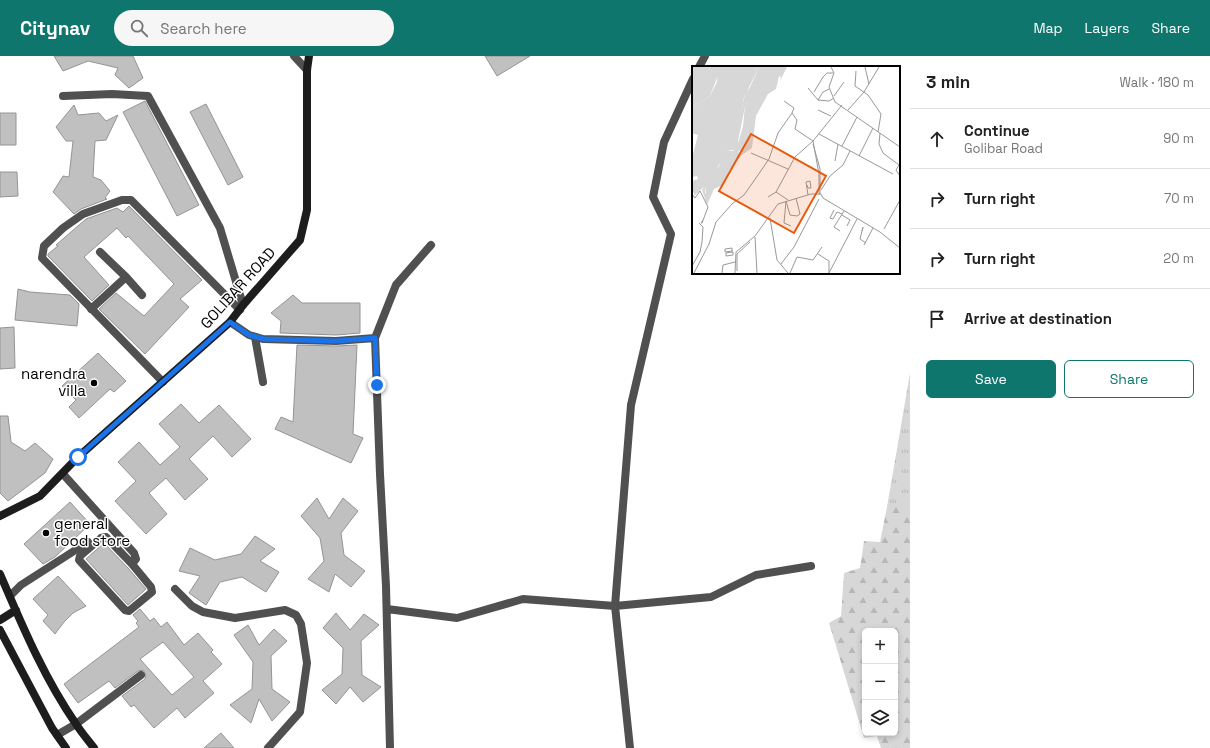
<!DOCTYPE html>
<meta charset="utf-8">
<style>
:root{--surface:#fff;--page:#f6f6f6;--text:#222;--muted:#767676;--line:#e0e0e0;--accent:#0f766e}
body{margin:0;font-family:"Space Grotesk",sans-serif;background:var(--page);color:var(--text)}
.controls{position:absolute;right:12px;bottom:12px;display:grid;overflow:hidden;border-radius:6px;box-shadow:0 2px 6px #0003}
.controls button{width:36px;height:36px;display:grid;place-items:center;padding:0;border:0;border-bottom:1px solid var(--line);background:var(--surface);color:var(--text);font:20px sans-serif}
.stop{position:absolute;width:12px;height:12px;margin:-9px;border:3px solid #1a73e8;border-radius:50%;background:#fff}
.stop.end{background:#1a73e8;border-color:#fff;box-shadow:0 1px 4px #0008}
.list{margin:0;padding:0;list-style:none}
h2{display:flex;justify-content:space-between;align-items:center;height:52px;margin:0;padding:0 16px;font-size:17px}
h2 small{font-size:13px;font-weight:400;color:var(--muted)}
.list li{display:grid;grid-template-columns:26px 1fr auto;gap:12px;align-items:center;box-sizing:border-box;height:60px;padding:0 16px;border-top:1px solid var(--line)}
.list b{display:block;font-size:15px;white-space:nowrap}
.list p{margin:0;font-size:13px;white-space:nowrap;color:var(--muted)}
.list em{font-size:13px;font-style:normal;color:var(--muted)}
.actions{display:flex;gap:8px;padding:12px 16px}
.actions a{flex:1;padding:9px 0;border:1px solid var(--accent);border-radius:6px;text-align:center;font-size:14px;color:var(--accent)}
.actions .main{background:var(--accent);color:#fff}
.icon{flex:none;width:22px;height:22px;fill:none;stroke:currentColor;stroke-width:2;stroke-linecap:round;stroke-linejoin:round}
.map{position:relative;flex:none;width:910px;height:692px;overflow:hidden}
header{display:flex;align-items:center;gap:24px;box-sizing:border-box;height:56px;padding:0 20px;background:var(--accent);color:#fff}
header strong{font-size:19px}
nav{display:flex;gap:22px;margin-inline-start:auto;font-size:14px}
.search{width:280px;height:36px;background:var(--page);display:flex;align-items:center;gap:10px;box-sizing:border-box;padding:0 14px;border-radius:22px;color:var(--muted);font-size:15px}
main{display:flex}
aside{flex:1;background:var(--surface)}
.map>svg:first-child{display:block}
</style>
<header>
<strong>Citynav</strong>
<div class="search"><svg class="icon" aria-label="search" viewBox="0 0 24 24"><circle cx="10" cy="10" r="6"/><path d="M15 15l6 6"/></svg>Search here</div>
<nav><a>Map</a><a>Layers</a><a>Share</a></nav>
</header>
<main>
<div class="map">
<svg width="910" height="692" viewBox="0 0 910 692">
<defs>
<pattern id="grass-tufts" width="24" height="20" patternUnits="userSpaceOnUse"><rect width="24" height="20" fill="#d7d7d7"/><path d="M3 7l-1-3M5 7V3M7 7l1-3M15 17l-1-3M17 17v-4M19 17l1-3" fill="none" stroke="#b7b7b7"/></pattern>
<pattern id="forest-firs" width="22" height="20" patternUnits="userSpaceOnUse"><rect width="22" height="20" fill="#d7d7d7"/><path d="M5 1l3.5 6h-7zM16 11l3.5 6h-7z" fill="#b7b7b7"/></pattern>
</defs>
<rect width="100%" height="100%" fill="#fff"/>
<path fill="url(#grass-tufts)" d="M910,317V451H887Z"/>
<path fill="url(#forest-firs)" fill-rule="evenodd" d="M887,451H910V692H881L877,680L864,682L829,567L841,560L844,517L860,512L864,485L880,486ZM865,575H895V677H865Z"/>
<path fill="#c0c0c0" stroke="#949494" fill-rule="evenodd" d="M54,0H133L143,22L129,32L115,19L118,12L88,5L63,15Z
M485,0H530L497,20Z
M145,45L199,149L177,160L123,56Z
M206,48L243,121L228,129L190,56Z
M74,49L78,59L99,57L106,65L118,59L106,84L95,85L93,121L101,124L110,135L105,142L107,143L81,153L74,158L53,136L63,120L69,121L73,85H66L56,71Z
M0,57H16V89H0Z
M0,116H17L18,140L0,141Z
M129,150L202,224L180,243L189,251L145,298L99,253L116,237L144,260L174,228L128,180L126,182L117,172L84,201L109,229L92,245L48,200V198L58,190L56,189L86,163L117,152L123,156Z
M18,233L30,236L70,239L79,248L77,270L15,264Z
M293,239L302,247H360V277L336,279L280,277L281,265L271,257Z
M14,271L15,312L0,313V272Z
M297,289L336,290L357,289L353,378L363,382L351,407L275,373L281,361L293,366Z
M98,297L126,325L114,336L110,333L79,362L69,351L76,344L62,330Z
M181,348L199,367L219,349L251,383L232,401L213,380L189,403L208,423L185,444L166,422L149,437L167,458L146,478L115,445L136,425L118,406L139,386L160,409L180,391L159,368Z
M0,360H8L11,386L25,395L35,387L53,403L45,417L8,445L0,437Z
M317,442L329,463L343,442L358,455L341,477L344,499L365,515L351,531L335,518L329,536L308,523L324,505L320,482L301,460Z
M70,446L90,468L55,501L43,508L24,488Z
M255,480L275,493L260,505L279,516L266,536L242,521L220,526L206,549L189,537L200,520L179,515L190,492L215,504L241,498Z
M104,487L128,512L146,533L128,549L86,503Z
M58,520L86,550L73,557L64,566L55,578L43,565L48,559L33,543Z
M140,553L150,565L154,562L161,571L167,566L184,589L198,577L213,594L211,596L222,608L203,625L214,637L185,662L177,652L154,672L134,649L131,651L122,640L145,623L146,619L143,614L138,615L115,632L109,625L78,647L64,628L139,571L136,567L138,565L133,559ZM163,586L194,621L172,639L140,603Z
M336,557L350,574L364,558L379,569L361,585L362,619L381,631L363,646L350,631L336,648L322,634L342,618L343,592L323,572Z
M248,569L259,589L274,573L287,585L271,600L272,633L290,646L272,665L259,643L251,667L230,649L252,633L253,606L234,579Z
M221,677L234,692H204Z"/>
<g fill="none" stroke-linecap="round" stroke-linejoin="round">
<path stroke="#505050" stroke-width="8" d="M255,281L263,326
M175,533L192,550L203,556L235,562L285,554L296,559L301,568L307,607L300,656L268,692
M10,540L21,529L88,486
M76,668L141,619"/>
<path stroke="#505050" stroke-width="8" d="M294,0L307,14
M699,11L705,0
M63,40L112,38L148,40L220,172L243,249
M100,196L126,221
M91,253L126,221L142,239
M230,266L249,279L263,283L336,285L375,282
M163,326L42,202L44,190L63,172L83,158L122,144H131L240,254
M63,418L134,497L136,503L132,508L151,531L152,536L129,555L125,554L79,504L80,500L101,482L106,481L132,508
M387,553L457,562L523,543L615,550L711,541L756,519L811,510
M57,679L76,668
M390,692L386,530L380,418L375,282L396,229L431,189
M630,692L615,550L631,349L671,178L653,141L664,86L693,23"/>
<path stroke="#1d1d1d" stroke-width="8" d="M0,460L40,440L78,401L230,266L243,249L300,184L307,154V14L309,0
M0,518C22,569 44,622 76,668C81,676 88,684 94,692
M0,564L16,554
M0,574L52,672L66,692"/>
</g>
<g fill="none" stroke-linecap="round" stroke-linejoin="round">
<path stroke="#1a73e8" stroke-width="5" d="M78,401L230,266L249,279L264,283L336,285L375,282L377,329"/>
</g>
<g fill="#000" stroke="#fff" stroke-width="1.5">
<circle cx="94" cy="327" r="4"/>
<circle cx="46" cy="477" r="4"/>
</g>
<g text-anchor="middle" stroke-width="3" stroke-linejoin="round" paint-order="stroke">
<g font-size="15" fill="#000" stroke="#fff">
<text transform="translate(238 232) rotate(-48)" y="5">GOLIBAR ROAD</text>
</g>
<g font-size="15" fill="#000" stroke="#fff" text-anchor="end">
<text x="86" y="323">narendra<tspan x="86" dy="17">villa</tspan></text>
<text x="54" y="473" text-anchor="start">general<tspan x="54" dy="17">food store</tspan></text>
</g>
</g>
<g transform="translate(692 10)">
<rect width="208" height="208" fill="#fff"/>
<path d="M19,1H26L27,7L18,30L0,41L1,18ZM64,1H67L57,21L46,75L47,87L50,89L37,105L31,119L22,123L15,139L10,124L13,119V128L35,84L41,85L54,23Z" fill="#d7d7d7"/>
<path d="M0,1H19L0,20ZM26,1H64L52,31L43,84H35L33,92L26,100L27,107L15,133L13,120L3,129L0,124V115L6,113L5,110L0,111V92L6,69L0,67V41L18,30L25,16ZM67,1H95L88,15L89,11L87,10L84,23L76,28L64,50L60,82L50,89L45,81L51,60L54,30Z" fill="#d7d7d7"/>
<path fill="none" stroke="#999" stroke-width="1" d="M139,1L142,7L137,21L143,36L208,81M173,1L177,18M164,5L163,20L176,29L189,48L186,66M116,22L126,34L137,35L142,32M122,26L131,11L135,7H141M142,30L152,16M126,34L131,26L137,23M92,35L102,42L100,47L105,54L103,63L121,75L127,108V129M126,44L139,50M156,44L172,26L187,1M188,67L187,78L191,87L207,99L204,104L208,110M127,68L201,108M121,78L128,103V128M150,80L165,51M59,87L96,103M167,90L181,62M143,95L146,78M115,119L116,122H119L118,115L114,116L116,129M129,124L138,110L151,99L158,85M84,126L96,134M0,128L3,132L8,125L16,141L10,157H9L11,154M76,131L84,126L103,91L121,75L150,39M94,135L98,149L105,150L108,148L104,132M94,135L92,157L99,160M142,144L138,152L141,153L145,146L150,148M150,149L158,154L155,160M78,152L85,194L96,207M192,163L208,134M148,165L142,161L152,145M170,165L171,161L168,173L174,177M63,171L65,207M172,179L181,162M40,185V182L33,183V186L40,185H41M41,186V189L34,190V187ZM126,188L137,195V207M89,198L102,181L127,133M0,200L8,186L10,176L11,161L7,157M45,205V188L58,176M2,207L17,178L24,156L40,138L52,129L66,109L77,93L86,67L100,47M30,207L31,199L43,196M43,207L44,186L63,170L86,138L119,128H129L131,132L188,166L208,182M98,207L105,191L121,194L130,181M137,207L165,153"/>
<path fill="#e8590c" fill-opacity="0.15" stroke="#e8590c" stroke-width="2" d="M59,68L134,110L102,167L27,125Z"/>
<rect width="208" height="208" fill="none" stroke="#000" stroke-width="2"/>
</g>
</svg>
<div class="controls">
<button>+</button>
<button>−</button>
<button><svg class="icon" aria-label="layers" viewBox="0 0 24 24"><path d="M12 4l9 5-9 5-9-5zM3 14l9 5 9-5"/></svg></button>
</div>
<div class="stop" style="left:78px;top:401px"></div>
<div class="stop end" style="left:377px;top:329px"></div>
</div>
<aside>
<h2>3 min<small>Walk · 180 m</small></h2>
<ul class="list">
<li><svg class="icon" aria-label="ahead" viewBox="0 0 24 24"><path d="M12 20V5M6 11l6-6 6 6"/></svg><div><b>Continue</b><p>Golibar Road</p></div><em>90 m</em></li>
<li><svg class="icon" aria-label="right" viewBox="0 0 24 24"><path d="M7 20v-9h11M14 6l5 5-5 5"/></svg><div><b>Turn right</b></div><em>70 m</em></li>
<li><svg class="icon" aria-label="right" viewBox="0 0 24 24"><path d="M7 20v-9h11M14 6l5 5-5 5"/></svg><div><b>Turn right</b></div><em>20 m</em></li>
<li><svg class="icon" aria-label="arrive" viewBox="0 0 24 24"><path d="M6 21V4h12l-3 4 3 4H6"/></svg><div><b>Arrive at destination</b></div></li>
</ul>
<div class="actions"><a class="main">Save</a><a>Share</a></div>
</aside>
</main>
